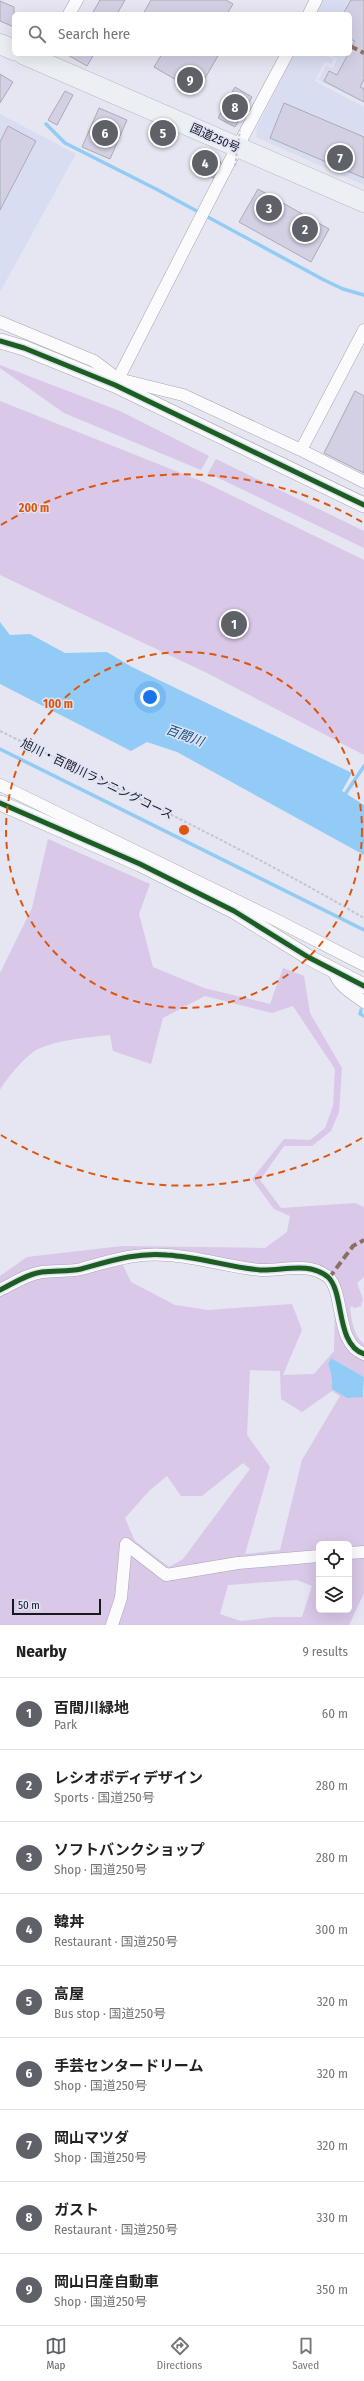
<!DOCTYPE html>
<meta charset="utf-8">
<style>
:root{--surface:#fff;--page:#f6f6f6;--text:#222;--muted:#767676;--line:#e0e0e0;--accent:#5f6169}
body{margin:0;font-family:"Fira Sans Condensed","Noto Sans JP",sans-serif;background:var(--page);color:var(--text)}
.controls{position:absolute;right:12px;bottom:12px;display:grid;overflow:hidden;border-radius:6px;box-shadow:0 4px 16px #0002}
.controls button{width:36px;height:36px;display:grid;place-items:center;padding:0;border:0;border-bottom:1px solid var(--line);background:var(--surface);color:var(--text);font:20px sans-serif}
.scale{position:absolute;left:12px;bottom:10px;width:89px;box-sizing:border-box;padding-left:4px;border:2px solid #171920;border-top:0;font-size:11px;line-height:14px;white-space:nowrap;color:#171920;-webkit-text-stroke:3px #dfe3f7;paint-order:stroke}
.you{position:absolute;left:150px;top:697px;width:14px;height:14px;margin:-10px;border:3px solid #fff;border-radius:50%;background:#1a73e8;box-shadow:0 0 0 6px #1a73e833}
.badge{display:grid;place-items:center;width:26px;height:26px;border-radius:50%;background:var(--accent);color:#fff;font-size:13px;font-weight:700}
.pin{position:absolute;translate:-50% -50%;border:2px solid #fff;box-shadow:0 1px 4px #0006}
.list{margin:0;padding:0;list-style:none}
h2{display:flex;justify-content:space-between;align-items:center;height:52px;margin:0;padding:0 16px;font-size:17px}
h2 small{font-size:13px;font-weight:400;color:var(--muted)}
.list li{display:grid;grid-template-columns:26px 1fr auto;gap:12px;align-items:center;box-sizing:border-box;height:72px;padding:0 16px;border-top:1px solid var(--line)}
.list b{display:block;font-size:15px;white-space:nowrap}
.list p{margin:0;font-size:13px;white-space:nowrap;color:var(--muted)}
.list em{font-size:13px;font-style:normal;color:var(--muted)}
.icon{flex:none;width:22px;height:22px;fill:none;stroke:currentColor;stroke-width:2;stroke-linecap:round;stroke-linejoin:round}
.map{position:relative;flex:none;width:364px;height:1625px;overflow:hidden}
.search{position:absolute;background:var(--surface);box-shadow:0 4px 16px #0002;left:12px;right:12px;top:12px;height:44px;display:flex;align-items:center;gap:10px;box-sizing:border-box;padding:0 14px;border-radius:6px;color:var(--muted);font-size:15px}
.sheet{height:700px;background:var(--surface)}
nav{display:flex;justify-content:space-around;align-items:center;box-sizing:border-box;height:56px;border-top:1px solid var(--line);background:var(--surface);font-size:11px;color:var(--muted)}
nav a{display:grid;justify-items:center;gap:2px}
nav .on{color:var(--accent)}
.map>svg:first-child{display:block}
</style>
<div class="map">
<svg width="364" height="1625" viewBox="0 0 364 1625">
<rect width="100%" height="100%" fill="#e5e6f1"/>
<path fill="#d9ddf1" d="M322,0H364V103L318,80L326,66L333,68L337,59L329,54H350V14H314Z
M294,54H323L334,59L331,64L325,62L315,81L364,107V185L256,137L257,127Z
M0,114L76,154L0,292Z"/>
<path fill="#d9c8e8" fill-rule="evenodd" d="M0,365L120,411L209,456L201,470L64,413L0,368Z
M0,401L206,483L364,560V755L207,673L0,575Z
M216,459L364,531V548L208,473Z
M48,839L150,884L139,914L153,967L204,988L270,1004L283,968L304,976L310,1013L342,1068L339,1112L331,1131L312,1146H284L260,1180L281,1208L355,1203L364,1207V1277L357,1283L363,1299L361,1306L354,1308L352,1306L350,1308C352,1322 353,1334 364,1344V1377L331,1358L328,1364L331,1374V1383L363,1397L364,1395V1593L349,1625H0V1276L27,1257L122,1246L265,1248L287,1232L290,1216L274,1209L252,1179L284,1139L310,1140L325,1128L333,1106L335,1069L293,1006L272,1013L205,996L163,1018L151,1064L113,1051L110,1035C86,1038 60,1039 38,1049C27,1054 6,1079 0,1090V973L32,908ZM138,1259L314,1272L330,1286L335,1306L334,1351L314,1374L283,1375L302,1330L292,1304L208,1310L175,1305L131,1282L122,1263ZM250,1370L280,1371L281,1399L302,1412L332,1391L340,1396L302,1460L280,1550L245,1554L270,1467L247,1435ZM243,1463L250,1469L183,1559L169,1567L135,1541L125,1518L149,1491L167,1476L181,1496H202ZM319,1544H349V1610H319ZM297,1580L312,1586L302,1617H274L241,1621L220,1614L228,1585Z"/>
<path fill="#92cbf6" d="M0,622L10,635L30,634L65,653L107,652L132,667L352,773L342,791L364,805V855L177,752L147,742L131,751L0,684Z
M331,1358L364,1377L363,1397L347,1398L332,1389L331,1374L328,1364Z"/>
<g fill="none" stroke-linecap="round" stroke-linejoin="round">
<path stroke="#92cbf6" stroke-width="3.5" d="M46,124L65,143L158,190L324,280L343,289L364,295
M0,749L364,930
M344,796L364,766
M361,1010L360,1014L364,1016"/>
</g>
<path fill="#d3d0e4" stroke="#ababb3" d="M100,0H125L117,14H92Z
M151,0H226L233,4L227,14H143Z
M351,0H364V79L360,87L364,89V102L324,81L329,71L337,75L355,41L350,39V14H343Z
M0,1L14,7V27L0,21Z
M66,54H94L87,66Z
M162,54H219L197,92L154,67Z
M0,74L13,82L0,103Z
M235,87L252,97L235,127L218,118Z
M65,91L73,95L57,125L48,120Z
M284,103L364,137V178L270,138Z
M99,108L127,120L110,159L82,147Z
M8,126L36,141L0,210V142Z
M202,152L221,162L213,178L194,168Z
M258,189L329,229L311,262L239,222Z
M355,391L364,396V473L324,453Z"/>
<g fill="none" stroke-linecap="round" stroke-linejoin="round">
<g stroke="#a6a7af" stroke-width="13">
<path id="minor" d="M69,14L77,0
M309,14L316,0
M0,322L94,361L118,379L183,395L301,450L364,482
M115,385L222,176L287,54
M301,450L364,330
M0,785L280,922L364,965
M334,971C338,986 352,993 364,1002
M0,1290C14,1283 27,1274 42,1272C55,1270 68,1272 81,1269C110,1261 137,1252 167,1255C199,1257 229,1267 260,1270C283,1271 309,1261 328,1277C345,1293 335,1344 364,1354
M349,1553L364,1552
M112,1625L121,1598L126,1544L166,1575L238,1563L319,1556"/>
</g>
<g stroke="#a6a7af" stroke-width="16">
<path id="tertiary" d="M0,341L24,348L115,385L364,505
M0,803L140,864L234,911L308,957L364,986"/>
</g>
<g stroke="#b5b8c1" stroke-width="21">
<path id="trunk" d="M0,44L14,50
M23,54L364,202"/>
</g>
<path stroke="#c5c6c9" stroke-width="2" stroke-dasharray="3 2" stroke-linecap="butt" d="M0,731C123,791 246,849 364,918"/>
<use href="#minor" stroke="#fbfbfd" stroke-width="12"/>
<use href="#tertiary" stroke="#fbfbfd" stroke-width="15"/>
<use href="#trunk" stroke="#eceff4" stroke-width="20"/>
<path stroke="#c5c6c9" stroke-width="2" stroke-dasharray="3 2" stroke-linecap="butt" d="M235,166L240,130"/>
<path stroke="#8d6e63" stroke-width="4" stroke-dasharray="8 4" stroke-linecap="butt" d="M350,46L364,53
M329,1278L353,1246L364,1240"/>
<g stroke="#dfe3f7" stroke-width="8">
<path id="cycleway" d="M0,341L24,348L115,385L364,505
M0,803L140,864L234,911L308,957L364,986
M0,1290C14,1283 27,1274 42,1272C55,1270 68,1272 81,1269C110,1261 137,1252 167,1255C199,1257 229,1267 260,1270C283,1271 309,1261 328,1277C345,1293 335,1344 364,1354"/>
</g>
<use href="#cycleway" stroke="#1b5e20" stroke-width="5"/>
</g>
<g fill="none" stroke="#de560d" stroke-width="2" stroke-dasharray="7 5">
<circle cx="184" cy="830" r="178"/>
<path d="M362 1138A356 356 0 0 1 1 1135M1 525A356 356 0 0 1 362 522"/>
</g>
<g text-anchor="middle" stroke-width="3" stroke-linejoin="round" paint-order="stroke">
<g font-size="12" fill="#171920" stroke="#dfe3f7">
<text transform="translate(215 138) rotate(24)" y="4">国道250号</text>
<text transform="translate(97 779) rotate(26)" y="4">旭川・百間川ランニングコース</text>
</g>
<g font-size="13" font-style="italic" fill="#1b567c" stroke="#dfe3f7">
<text transform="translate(185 735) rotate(20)" y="5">百間川</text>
</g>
</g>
<circle cx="184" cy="830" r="6" fill="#de560d" stroke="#dfe3f7" stroke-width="2"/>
<g font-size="12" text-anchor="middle" font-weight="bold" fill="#de560d" stroke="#dfe3f7" stroke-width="3" stroke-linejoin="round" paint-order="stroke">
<text x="34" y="512">200 m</text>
<text x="58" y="708">100 m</text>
</g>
</svg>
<div class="controls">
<button><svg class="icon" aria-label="locate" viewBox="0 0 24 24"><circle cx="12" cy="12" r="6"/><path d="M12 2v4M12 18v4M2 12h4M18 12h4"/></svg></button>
<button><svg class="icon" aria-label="layers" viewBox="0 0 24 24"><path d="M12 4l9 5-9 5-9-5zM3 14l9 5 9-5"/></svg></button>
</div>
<div class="scale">50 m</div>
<div class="you"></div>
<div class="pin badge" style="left:234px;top:624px">1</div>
<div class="pin badge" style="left:305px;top:229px">2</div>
<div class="pin badge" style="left:269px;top:208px">3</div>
<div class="pin badge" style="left:205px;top:163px">4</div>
<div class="pin badge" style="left:163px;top:133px">5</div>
<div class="pin badge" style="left:105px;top:133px">6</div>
<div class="pin badge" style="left:340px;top:158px">7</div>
<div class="pin badge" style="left:235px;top:107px">8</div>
<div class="pin badge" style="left:190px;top:80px">9</div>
<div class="search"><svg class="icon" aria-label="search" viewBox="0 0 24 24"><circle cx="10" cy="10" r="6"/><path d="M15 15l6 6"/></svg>Search here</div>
</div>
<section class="sheet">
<h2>Nearby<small>9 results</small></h2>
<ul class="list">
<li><span class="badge">1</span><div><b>百間川緑地</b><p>Park</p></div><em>60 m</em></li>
<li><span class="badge">2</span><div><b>レシオボディデザイン</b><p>Sports · 国道250号</p></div><em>280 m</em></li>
<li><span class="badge">3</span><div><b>ソフトバンクショップ</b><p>Shop · 国道250号</p></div><em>280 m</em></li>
<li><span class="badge">4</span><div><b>韓丼</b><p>Restaurant · 国道250号</p></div><em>300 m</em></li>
<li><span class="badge">5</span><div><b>高屋</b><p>Bus stop · 国道250号</p></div><em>320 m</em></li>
<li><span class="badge">6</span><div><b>手芸センタードリーム</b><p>Shop · 国道250号</p></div><em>320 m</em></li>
<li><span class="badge">7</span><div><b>岡山マツダ</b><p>Shop · 国道250号</p></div><em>320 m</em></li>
<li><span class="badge">8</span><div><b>ガスト</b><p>Restaurant · 国道250号</p></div><em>330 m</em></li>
<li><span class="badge">9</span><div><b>岡山日産自動車</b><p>Shop · 国道250号</p></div><em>350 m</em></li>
</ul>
</section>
<nav>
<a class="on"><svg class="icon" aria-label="map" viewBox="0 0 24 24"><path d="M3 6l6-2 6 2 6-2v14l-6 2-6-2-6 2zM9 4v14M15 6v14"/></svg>Map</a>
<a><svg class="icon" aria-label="directions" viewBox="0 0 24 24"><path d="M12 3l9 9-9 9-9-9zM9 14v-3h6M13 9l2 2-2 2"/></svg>Directions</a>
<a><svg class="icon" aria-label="saved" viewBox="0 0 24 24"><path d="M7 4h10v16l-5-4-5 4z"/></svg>Saved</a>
</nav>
